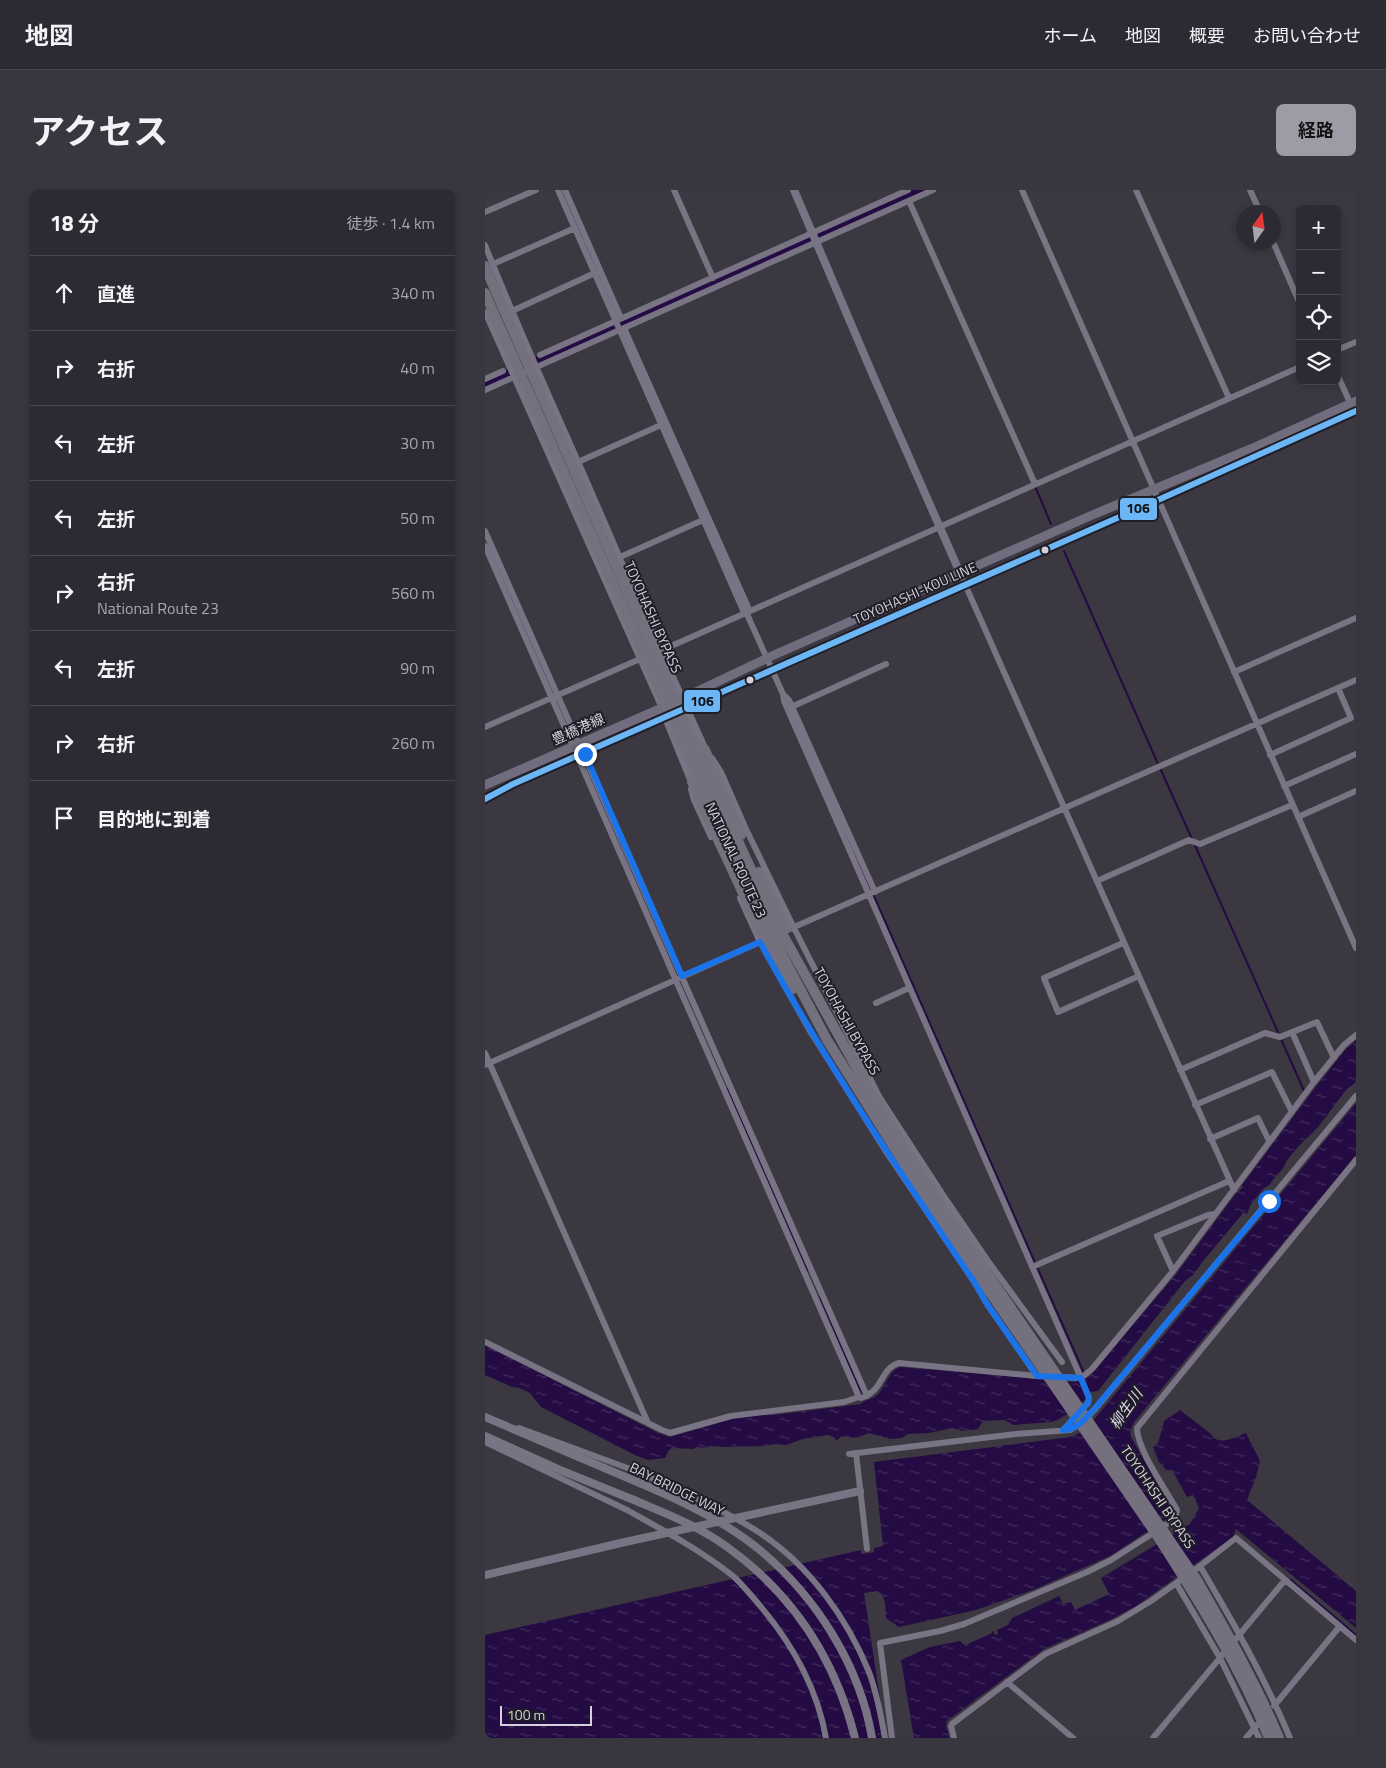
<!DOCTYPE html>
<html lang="ja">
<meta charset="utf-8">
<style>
:root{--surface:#2c2a32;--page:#38363e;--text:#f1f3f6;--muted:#a6a7ac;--line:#48464d;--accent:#9e9ba6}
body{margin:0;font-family:"Titillium Web","Noto Sans JP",sans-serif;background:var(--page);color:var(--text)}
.controls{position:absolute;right:15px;top:15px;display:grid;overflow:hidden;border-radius:8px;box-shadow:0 2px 8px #0003}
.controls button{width:45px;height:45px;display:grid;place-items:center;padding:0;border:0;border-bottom:1px solid var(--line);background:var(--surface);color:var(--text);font:25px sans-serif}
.compass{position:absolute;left:751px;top:15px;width:45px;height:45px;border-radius:50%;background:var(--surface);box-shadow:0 2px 8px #0003;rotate:14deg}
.scale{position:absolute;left:15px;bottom:12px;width:92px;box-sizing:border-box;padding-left:5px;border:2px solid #d4d1dc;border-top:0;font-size:14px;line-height:18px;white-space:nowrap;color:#d4d1dc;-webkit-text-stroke:4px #1f1d25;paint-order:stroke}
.stop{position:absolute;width:15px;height:15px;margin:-11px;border:4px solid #1a73e8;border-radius:50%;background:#fff}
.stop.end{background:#1a73e8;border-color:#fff;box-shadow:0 1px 5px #0008}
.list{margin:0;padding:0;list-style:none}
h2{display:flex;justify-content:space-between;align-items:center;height:65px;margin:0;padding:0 20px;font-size:21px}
h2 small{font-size:16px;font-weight:400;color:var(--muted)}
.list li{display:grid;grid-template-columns:32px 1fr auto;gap:15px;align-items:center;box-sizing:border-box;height:75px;padding:0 20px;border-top:1px solid var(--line)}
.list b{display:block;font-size:19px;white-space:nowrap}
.list p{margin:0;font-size:16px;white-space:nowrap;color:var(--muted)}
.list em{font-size:16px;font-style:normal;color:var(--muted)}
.icon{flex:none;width:28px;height:28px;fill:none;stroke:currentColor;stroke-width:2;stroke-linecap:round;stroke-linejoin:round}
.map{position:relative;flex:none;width:871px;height:1548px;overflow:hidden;border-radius:8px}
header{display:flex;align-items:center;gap:30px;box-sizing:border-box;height:70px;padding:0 25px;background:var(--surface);border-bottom:1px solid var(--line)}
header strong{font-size:24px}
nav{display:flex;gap:28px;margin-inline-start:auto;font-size:18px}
.intro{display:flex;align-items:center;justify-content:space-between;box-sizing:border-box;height:120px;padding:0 30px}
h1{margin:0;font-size:35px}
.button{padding:12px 22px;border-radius:8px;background:var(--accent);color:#111;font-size:18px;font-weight:700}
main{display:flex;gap:30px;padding:0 30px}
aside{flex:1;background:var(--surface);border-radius:8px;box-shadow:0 2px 8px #0003}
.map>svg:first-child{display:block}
</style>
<header>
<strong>地図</strong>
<nav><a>ホーム</a><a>地図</a><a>概要</a><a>お問い合わせ</a></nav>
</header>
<div class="intro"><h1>アクセス</h1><a class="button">経路</a></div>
<main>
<aside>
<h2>18 分<small>徒歩 · 1.4 km</small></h2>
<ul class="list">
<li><svg class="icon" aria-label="ahead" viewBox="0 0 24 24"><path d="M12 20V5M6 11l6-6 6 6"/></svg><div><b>直進</b></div><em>340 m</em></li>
<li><svg class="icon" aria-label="right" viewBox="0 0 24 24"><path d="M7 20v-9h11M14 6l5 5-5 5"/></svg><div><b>右折</b></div><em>40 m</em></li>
<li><svg class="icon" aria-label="left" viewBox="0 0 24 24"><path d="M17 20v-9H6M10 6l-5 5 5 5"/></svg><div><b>左折</b></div><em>30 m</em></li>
<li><svg class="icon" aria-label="left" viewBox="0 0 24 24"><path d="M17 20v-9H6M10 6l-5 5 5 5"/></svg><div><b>左折</b></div><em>50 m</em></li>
<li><svg class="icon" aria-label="right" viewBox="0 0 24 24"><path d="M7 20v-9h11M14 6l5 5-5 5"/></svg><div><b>右折</b><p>National Route 23</p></div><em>560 m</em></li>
<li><svg class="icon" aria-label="left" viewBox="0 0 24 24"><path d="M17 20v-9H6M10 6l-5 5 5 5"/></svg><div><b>左折</b></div><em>90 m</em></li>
<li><svg class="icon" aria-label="right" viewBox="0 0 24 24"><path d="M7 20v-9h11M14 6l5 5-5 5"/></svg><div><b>右折</b></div><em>260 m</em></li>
<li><svg class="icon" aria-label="arrive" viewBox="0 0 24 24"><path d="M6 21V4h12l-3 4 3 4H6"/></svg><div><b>目的地に到着</b></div></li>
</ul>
</aside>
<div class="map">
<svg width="871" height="1548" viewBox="0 0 871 1548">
<defs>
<pattern id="water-ripples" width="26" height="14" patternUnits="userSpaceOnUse" patternTransform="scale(1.25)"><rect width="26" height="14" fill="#240b43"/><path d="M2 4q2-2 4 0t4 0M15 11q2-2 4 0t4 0" fill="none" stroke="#432e5e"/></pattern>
</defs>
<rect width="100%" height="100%" fill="#3b3842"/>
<path fill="url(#water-ripples)" d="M871,850V892L861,900L834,936L811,959L802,970L799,977L784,995L779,998L766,1014L762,1024L759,1022L719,1070L708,1085L700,1091L613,1201L605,1202L601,1209L589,1219L573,1230L566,1232L529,1235L519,1230L498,1231L493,1239L478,1241L467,1238L444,1243L423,1244L417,1248L405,1249L384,1243C371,1248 372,1249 357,1246L351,1251L349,1247L343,1245L318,1249L301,1255L290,1254L280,1256L241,1257L225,1256L223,1258L211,1257L209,1259L187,1258L184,1260L180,1268L163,1270L152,1266L56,1217L45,1203L34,1198L27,1197L0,1185V1155L173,1243L185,1247L247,1229L269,1225H288L376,1214C380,1209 386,1210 391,1206C401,1198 402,1182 415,1177L590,1192L604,1187L692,1083L752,1002L751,1004L758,997L757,995L833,894L860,860Z
M871,913V965L649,1232L645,1242L646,1247L686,1318V1326L625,1366L548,1400L491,1420L414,1437L401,1428C400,1417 402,1407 392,1401L379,1403L401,1548H0V1445L376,1360V1364L389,1362V1358L398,1356L389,1272L585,1247L593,1244L602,1238Z
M695,1220L726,1244C734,1257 749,1247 761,1243L775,1271L771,1287L762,1310L871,1401V1438L751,1339L748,1347L651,1416L627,1429L559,1459L462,1531L461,1536L465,1548H429L416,1470L445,1457L475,1451L481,1456L485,1453L507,1443L508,1440L510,1445L513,1444L512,1440L523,1435L527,1428L574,1406L578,1414L586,1412L590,1420L624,1404L616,1388L705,1334L714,1318L708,1305L702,1307L687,1280H681L674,1272L668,1257L673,1253L679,1231Z"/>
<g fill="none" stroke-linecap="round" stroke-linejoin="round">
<path stroke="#240b43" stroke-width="2" d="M550,296L566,334
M579,361L673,574
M675,578L707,649
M709,653L820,903
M369,663L386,700
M388,704L550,1073
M243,899L323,1080
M552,1077L599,1183
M335,1107L378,1206
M806,1390L871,1445"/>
<path stroke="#240b43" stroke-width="11" d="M56,169L438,0
M0,194L22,185"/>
<path stroke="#787484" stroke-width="6" d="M73,0L258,420L261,422L298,504L299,511L596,1188L604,1208L603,1213L578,1240
M80,0L136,128
M189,0L228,88
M537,0L871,758
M651,0L744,208
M765,0L775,22
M424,11L550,294
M0,22L51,0
M788,52L815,114
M0,55C48,176 105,293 154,414L150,415
M8,74L90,38
M27,121L112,82
M0,122L177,518
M139,138L263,417L261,422
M852,160L871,152
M55,165L423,0
M852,184L867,217
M0,189L18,181
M0,200L448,0
M93,272L176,235
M0,341L382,1206
M0,356L374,1207L376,1208C399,1201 395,1178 414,1173L552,1186L596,1188L607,1179L688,1081L829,892L859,855L871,845
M135,367L218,330
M475,383L749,1000
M175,461L815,177
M749,482L871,428
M298,504L304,510L390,702
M304,518L401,474
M0,537L155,469
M785,565L866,528L853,498
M227,568L236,582L260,637L309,738L395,908L458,1005L503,1071L577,1172
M799,596L871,564
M206,599L209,610L226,647
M813,627L871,601
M612,691L704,650L715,654L807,615
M255,708L275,752L325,841L400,960L490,1093L502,1114L552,1186
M300,741L871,490
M638,753L559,788L573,822L654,786
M391,813L424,798
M807,842L829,892
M0,863L163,1233
M0,875L284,748
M695,880L780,843L795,847L832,832L849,868
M710,915L787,882L807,922
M725,949L773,928L784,951
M547,1077L744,991
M688,1081L672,1046L723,1025L730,1024
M0,1152L177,1240L185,1243L246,1226L359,1212L374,1207
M34,1238L156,1283
M0,1252L142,1320
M371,1263L382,1359
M364,1264L531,1244L585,1240C603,1231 617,1210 631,1194L871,906
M715,1376C748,1432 780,1488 805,1548
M691,1393L735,1468L774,1548
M522,1492L588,1548
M789,1516L855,1436
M407,1548L395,1453L455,1441L479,1434L602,1382L626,1370L690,1329L692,1320C681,1300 652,1259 652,1238L871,970
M469,1548L466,1536L467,1534L560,1464L633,1431L666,1411L715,1376L751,1348L871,1450
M668,1548L800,1390
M761,1548L772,1535"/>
<path stroke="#787484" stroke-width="8" d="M309,0L387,183L475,383
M154,414L220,560
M177,518L207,592
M0,1227L157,1294
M0,1246L75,1280L149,1310
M0,1385L140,1352L375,1301"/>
<path stroke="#726d7e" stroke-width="9" d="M0,595L177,518L289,465L605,326L768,258L871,211
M0,609L28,594L673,310L788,257L871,221"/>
<path stroke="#74707d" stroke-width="10" d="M0,76L4,86
M220,560L256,645
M207,592L235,654"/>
<path stroke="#787484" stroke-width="6" d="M156,1283C196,1302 238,1319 275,1343C324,1375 362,1428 384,1482C392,1503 396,1526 400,1548
M142,1320C178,1340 215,1360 248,1386C256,1393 264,1403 271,1411C305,1450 332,1497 341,1548"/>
<path stroke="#787484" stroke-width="8" d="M157,1294C199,1312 241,1332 276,1361C332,1408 375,1476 387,1548
M149,1310C177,1322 206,1333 232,1350C304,1398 349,1464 370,1548"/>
<path stroke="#74707d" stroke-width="10" d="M4,86L230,601L288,727L380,893L444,998L712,1390C741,1441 771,1493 794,1548
M0,103L239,646L290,751L342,850L447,1018L673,1347C714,1411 755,1477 784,1548
M235,654C258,703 280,753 308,799
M274,682L302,738"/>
<g stroke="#1f1d25" stroke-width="10">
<path id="bus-1" d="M0,609L28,594L673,310L871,221"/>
</g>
<use href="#bus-1" stroke="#6db6f5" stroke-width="6"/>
</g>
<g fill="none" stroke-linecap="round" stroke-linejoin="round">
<path stroke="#1a73e8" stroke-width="6" d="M100,564L197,786L275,752C339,870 415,982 490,1093L502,1114L552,1186L596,1188L604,1208L603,1213L578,1240C593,1240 601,1227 611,1217L784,1011"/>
</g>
<g fill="#d4d1dc" stroke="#1f1d25" stroke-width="2">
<circle cx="560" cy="360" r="4.5"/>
<circle cx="265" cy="490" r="4.5"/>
</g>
<g text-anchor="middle" stroke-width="4" stroke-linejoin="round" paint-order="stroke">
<g font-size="14" fill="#d4d1dc" stroke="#1f1d25">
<text transform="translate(430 403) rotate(-24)" y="5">TOYOHASHI-KOU LINE</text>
<text transform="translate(168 427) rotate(66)" y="5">TOYOHASHI BYPASS</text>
<text transform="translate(93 539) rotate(-24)" y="5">豊橋港線</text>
<text transform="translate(251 670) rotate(65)" y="5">NATIONAL ROUTE 23</text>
<text transform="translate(362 831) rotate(61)" y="5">TOYOHASHI BYPASS</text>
<text transform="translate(192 1299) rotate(26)" y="5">BAY BRIDGE WAY</text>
<text transform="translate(673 1307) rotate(56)" y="5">TOYOHASHI BYPASS</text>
</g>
<g font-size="15" font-style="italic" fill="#dcd6ed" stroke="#1f1d25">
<text transform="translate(641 1219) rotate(-55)" y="5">柳生川</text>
</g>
</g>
<g stroke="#1f1d25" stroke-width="2">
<rect x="634" y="307" width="39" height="24" rx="5" fill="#6db6f5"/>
<rect x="198" y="499" width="38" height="24" rx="5" fill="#6db6f5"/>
</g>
<g font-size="14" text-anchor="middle" font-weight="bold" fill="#111">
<text x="653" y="323">106</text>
<text x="217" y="516">106</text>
</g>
</svg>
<div class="controls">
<button>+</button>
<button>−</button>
<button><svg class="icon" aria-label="locate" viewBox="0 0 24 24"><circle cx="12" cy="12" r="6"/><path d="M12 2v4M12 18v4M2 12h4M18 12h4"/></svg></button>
<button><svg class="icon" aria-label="layers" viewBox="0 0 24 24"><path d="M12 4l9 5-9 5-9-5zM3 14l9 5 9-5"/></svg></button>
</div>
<svg class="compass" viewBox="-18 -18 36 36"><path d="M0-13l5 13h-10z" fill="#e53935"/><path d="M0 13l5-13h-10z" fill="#a6a7ac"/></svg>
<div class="scale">100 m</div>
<div class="stop" style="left:784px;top:1011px"></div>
<div class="stop end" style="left:100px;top:564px"></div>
</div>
</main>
